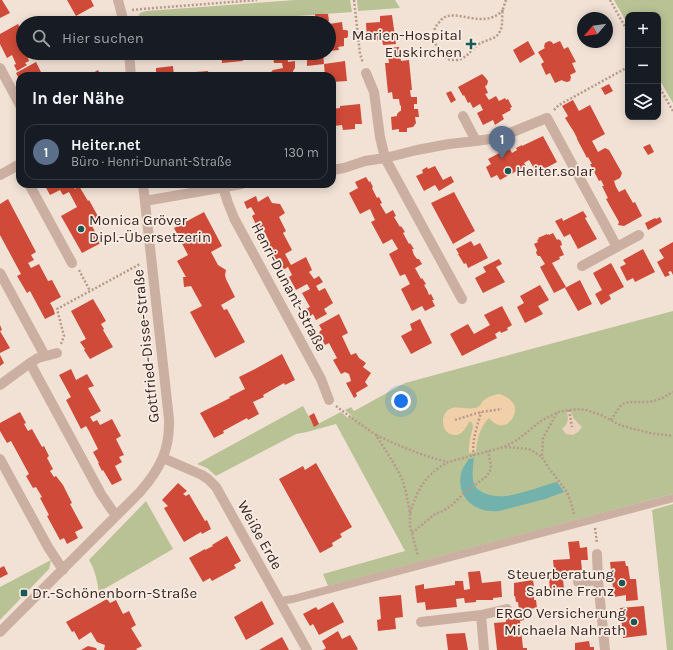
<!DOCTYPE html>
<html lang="de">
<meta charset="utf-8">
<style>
:root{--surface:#171b24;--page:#20242c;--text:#f1f3f6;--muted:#9ea1a6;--line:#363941;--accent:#7c3aed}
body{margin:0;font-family:Karla,sans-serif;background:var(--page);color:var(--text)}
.controls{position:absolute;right:12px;top:12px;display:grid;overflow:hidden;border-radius:8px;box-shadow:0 2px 10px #0003}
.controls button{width:36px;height:36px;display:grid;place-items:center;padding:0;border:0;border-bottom:1px solid var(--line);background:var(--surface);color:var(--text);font:20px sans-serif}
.compass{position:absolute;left:577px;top:12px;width:36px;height:36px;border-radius:50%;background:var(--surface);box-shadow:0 2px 10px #0003;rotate:241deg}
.you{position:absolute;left:401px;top:401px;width:14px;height:14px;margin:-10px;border:3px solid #fff;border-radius:50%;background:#1a73e8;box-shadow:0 0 0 6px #1a73e833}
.badge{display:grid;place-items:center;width:26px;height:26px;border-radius:50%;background:var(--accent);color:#fff;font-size:13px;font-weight:700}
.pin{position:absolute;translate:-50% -33px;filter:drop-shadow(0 1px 2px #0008)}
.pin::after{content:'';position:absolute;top:21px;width:14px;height:12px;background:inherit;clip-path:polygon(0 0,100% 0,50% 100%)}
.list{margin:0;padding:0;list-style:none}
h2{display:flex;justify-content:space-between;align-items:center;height:52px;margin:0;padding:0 16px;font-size:17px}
h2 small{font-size:13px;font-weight:400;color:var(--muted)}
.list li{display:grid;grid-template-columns:26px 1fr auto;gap:12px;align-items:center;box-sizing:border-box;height:56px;margin:0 8px 8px;padding:0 8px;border:1px solid var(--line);border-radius:12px}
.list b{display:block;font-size:15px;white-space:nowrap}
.list p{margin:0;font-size:13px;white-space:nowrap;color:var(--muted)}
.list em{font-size:13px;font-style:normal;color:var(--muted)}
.icon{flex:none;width:22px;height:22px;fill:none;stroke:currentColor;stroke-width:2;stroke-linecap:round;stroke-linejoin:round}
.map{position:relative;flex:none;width:673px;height:650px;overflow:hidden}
.search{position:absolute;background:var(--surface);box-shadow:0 2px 10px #0003;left:16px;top:16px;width:320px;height:44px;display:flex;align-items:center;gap:10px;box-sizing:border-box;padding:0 14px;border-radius:22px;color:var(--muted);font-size:15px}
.panel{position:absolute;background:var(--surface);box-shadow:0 2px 10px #0003;left:16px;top:72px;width:320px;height:116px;border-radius:12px}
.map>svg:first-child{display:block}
</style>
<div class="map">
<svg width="673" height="650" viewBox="0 0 673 650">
<rect width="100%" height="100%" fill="#f2e2d6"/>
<path fill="#b8c295" d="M296,0H350L352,12L203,23H139L138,17L140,13L146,11Z
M357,0H395L400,8L358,11Z
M614,0H673V103L658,77V15H628V25Z
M673,311V494L328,586L323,574L405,551L336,424L307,432L296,434L216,476L207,468L197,464L303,406L314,426L341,412L348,418L352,416L345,410L351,407L354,411L405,383Z
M146,501L173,549L99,592C97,580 95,570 89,560Z
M673,504V650H667L652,510Z
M51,560L49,569L0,620V587Z"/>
<path fill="#f1d0a9" d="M499,394C505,395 514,401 515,408C516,416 508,427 500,425C495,425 492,421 489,418C480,427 477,439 476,452L469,453C469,448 469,444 470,439C471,432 476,426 470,421C467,425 465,430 461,433C458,435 457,435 455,435C441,435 439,414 450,409C458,405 469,411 478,407C480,406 481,404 482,402C487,397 492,395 499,394Z"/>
<path fill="#ecd1bc" d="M567,412H571L574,419L582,427L578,432L573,435L566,434L562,429L564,427L567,423L568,418Z"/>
<path fill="#73b1ac" d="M474,458C473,466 471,478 475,486C481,495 496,497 506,496C522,494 541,486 557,482L564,492L545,499L499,511C475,514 454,496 462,470C464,466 466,463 469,459Z"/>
<path fill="#cf4a38" d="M0,0H2L10,13L0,18Z
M67,0H91L94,6L76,16Z
M315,14H328L329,21L316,22Z
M392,15L396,44L383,45L382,40L367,41L366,23L380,22V16Z
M342,22L343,30H346L348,31V36L347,38H344V46L338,47L339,50L329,51V24Z
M18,24L23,33V35L19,37L23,45V53H31L32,56L28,58L29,61L25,63L27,65L17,71L14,65L16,64L12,55L7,58L0,44V34Z
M528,41L535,54L520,63L513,50Z
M549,41L552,42L553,44L560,41L564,49L568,47L576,62L572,63L576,72L570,75L571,77L570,81L567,82L563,81L562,80L555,83L550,73L546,75L541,64L544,62L538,52L545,48L544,47L545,43Z
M399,47L400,54L388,55V48Z
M82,53H91L84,57Z
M154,53H172V55L154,56Z
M221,53H245L246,54H242L243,61L222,63Z
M257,53H278V56L287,55L288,62L295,61V68L293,71V76H270V73L273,70L283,68L282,63H274L273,57L257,59Z
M308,53H323L324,64L345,61L347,81L332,82V76H325L324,64L307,66V60L309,59Z
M400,54L401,61L409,60L412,90H410L411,97H417V104H414V109H418L419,117H415L416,123L413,127L407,128V132H399V129L392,130L391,117L397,116V114L400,111H401V105L400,106L399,99H393L392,92L388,93L385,63H389L388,56Z
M36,62L41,72L37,74L38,76H20V81L16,73Z
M173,66L174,76H156V68Z
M98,70L101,76H88Z
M208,71L209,76H197L196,72Z
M482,74L485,77L488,81L487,85L485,86L488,93L485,94L489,100L496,96L499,101L505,98L506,100L508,99L512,107L510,108L511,110L502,115L504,119L495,125L493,120L483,125L477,113L483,110L480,104L473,108L470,102L468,103L464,95L463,96L458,87Z
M609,84L613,91L605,95L601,88Z
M451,91L456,100L451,103L446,93Z
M573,100L579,111L590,105L605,134L592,141L598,152L605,148L609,150L622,173L620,178L614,181L616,187L619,192L625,189L633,203L635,202L642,216L624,226L618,225L619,222L606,199L608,198L602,186H604L601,180L599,181L590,164H592L588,157L587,158L577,139V138L574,132L565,118L568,116L562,106Z
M360,104L362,124H355V129L343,130L342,125L334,126L335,131H332V117H333L332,109L340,108V106Z
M543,136L557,162L537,173L529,160L524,163L526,166L500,180L497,175L491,178L486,167L491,164L488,159L509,148L512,153L517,150L516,148L522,145V146Z
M650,144L654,152L648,155L643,147Z
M435,166L443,180L451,176L454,182L439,191L435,185L424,191L416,176L423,173L422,170L427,167L428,169Z
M366,177L369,182L370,181L373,187L372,188L377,198L379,197L382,203L380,204L386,214L393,210L396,216L394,217L400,227L401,226L405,232L403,233L409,244L410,243L414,249H412L414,255L417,259H419L422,264L415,268L421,279L422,278L426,284L424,285L427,290L429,295L431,294L434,300H432L435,306L425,311L422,306L412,311L401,289L410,284L405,274L400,276L389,254L398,249L392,239L383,244L371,222L375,220L370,209L360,214L349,193L358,188L355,182Z
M44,184H72L75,189L79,186L88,201L89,200L100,220L91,224L101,243L82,253L61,216L77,207L69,192L63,195L60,190L50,195Z
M454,192L475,231L453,244L431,203Z
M256,196L258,202L268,196L272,203L280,204L285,213L279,217L286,231L283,233L292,250L285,254L291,265L306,257L312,270L309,272L314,279L319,276L323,282L316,286L319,291L325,288L333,303L324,309L327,314L316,320L313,314L310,316L306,309L310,307L302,293L310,289L307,284L296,290L289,277L292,275L288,267L281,271L265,241L268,239L262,227L258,229L252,216L255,214L251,207L247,209L244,202Z
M8,199L36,252L31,255L34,260L28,263L31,268L39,264L48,281L52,280L61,297L50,303L53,308L55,314L45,319L30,291L27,293L17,276L21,274L0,235V204Z
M583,211L587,217L585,218L597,239L578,249L570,234L564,237L555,221L562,218L563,221Z
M204,212L222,246L211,252L218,265L226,270L225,275L226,279L235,297L221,305L224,310L227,309L245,342L215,358L190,312L202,306L191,286L184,287L183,277H186L177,261L188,255L174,228Z
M660,217L662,222L648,230L645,223L655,218L656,219Z
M553,233L557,240L558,239L561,241L562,245L560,246L564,255L559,257L560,259L552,263L566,287L554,293L540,267L545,264L540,256H538L536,253L537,250L534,244L538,242L537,240L539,239L538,238L547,234V235L549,234V235Z
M471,241L474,246L480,243L488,258L468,268L466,263L464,264L458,254H459L456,249Z
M673,242V275L671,271L668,272L670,275L665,277L657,262L664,258L659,250Z
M643,249L655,272L635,282L633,278L627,281L620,267L626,264L623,260Z
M499,259L502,264L496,267L505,282L483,293L475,278L486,272L483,267Z
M611,263L624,287L609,295L611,299L601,305L595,294L602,290L593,273Z
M580,280L592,304L578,311L565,288Z
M540,285L549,300L538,306L543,314L525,323L517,307L524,303L520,296Z
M93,299L106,321L101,324L104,329L103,330L113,347L90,359L84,350L85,349L80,342L86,339L71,311Z
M502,306L512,325L507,328L508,330L501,333L500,331L495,334L497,338L462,356L450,334L468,324L474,334L490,325L484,315Z
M339,314L348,333L342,336L349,351L351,355L356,353L359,358L366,363L363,367L371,373L365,382L368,386L356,393L357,396L354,398L346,383L351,381L350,377L349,374L345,372L341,374L333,360L337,358L329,343L325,345L319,333L321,330H322L319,325Z
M420,319L432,343L411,354L401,336L412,330L410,324Z
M0,325L2,330L0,331L10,348L0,353Z
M282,354L295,380L285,385L284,383L263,395L264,397L253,402L259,414L248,420L247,418L223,431L224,433L214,438L200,413L230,398L229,397L245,389L239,377L255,369Z
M0,355L4,363L0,366Z
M71,369L76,380L87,374L94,386L88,388L101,411L90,417L93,422L97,420L100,425L112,419L121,436L116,439L124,455L119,457L122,462L115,466L122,480L112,485L103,470L102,471L98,463H99L93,452L98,449L89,431L86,426L81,429L66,400L71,397L59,375Z
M20,412L26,423L24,424L28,431L32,429L42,447L44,446L49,456L47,458L53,469L50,471L54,477L56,476L63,485L72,503L70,504L83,528L75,532L78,538L67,544L64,538L60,540L47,516L49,515L40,498L42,497L36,487L33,488L26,476L29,474L11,441L7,443L0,431V423Z
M314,413L319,424L314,427L309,416Z
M316,463L352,527L340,534L342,537L332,543L333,546L320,553L279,479L303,466L305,470Z
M178,483L187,491L183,494L186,496L189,494L205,521L207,520L211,529L202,534L201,532L184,542L164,508L168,506L162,500Z
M227,536L241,561L234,565L236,568L212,581L210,578L203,582L189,558L205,549V550L213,546L212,545Z
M579,541L580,548L587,547L588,560H581L582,570L562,572L564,588L550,590L549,578H555L553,560L570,559L568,542Z
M625,561L626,566H628L630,579H636L638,600L626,601V595L614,597L610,562Z
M4,566L8,574L0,578V568Z
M480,571L482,583L501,581L502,597L493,598V600H476V602L465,603L464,598L456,599L457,607L426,610L425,602L417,603L415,586L424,584V589L455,585V581H463L464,590L470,589L468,572Z
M533,580L535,594H534V600H536L537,608L519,610L518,602H516L515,596H514V583Z
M401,595L403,617L395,618L396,629L378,631L377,620L381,619L379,597Z
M107,599L110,603L116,600L123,614L129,611L136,625L131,628L142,646L136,649L137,650H104L105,645L97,642L91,632L79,640L74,631L72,632L66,622Z
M262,601L274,624L246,640L234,617Z
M333,602L344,622L319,635L313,624L310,626L303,614L316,607L318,610Z
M644,606L647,635L623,638L620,608Z
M523,614L524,620L520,621L523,648H527V650H497L494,623L506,622V616Z
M338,631L342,639L350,635L358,649H357V650H323L326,648L322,641Z
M465,633L468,650H448L446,634Z
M282,637L289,650H259Z
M589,641L590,647H594V650H575V643Z
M88,646L96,648L97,650H81Z"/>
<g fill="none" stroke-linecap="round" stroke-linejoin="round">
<path stroke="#b7998c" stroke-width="2.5" stroke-dasharray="2 2" stroke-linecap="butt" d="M354,0L360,54L363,63
M610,0L628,32
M132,10L142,9L257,0
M503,10C484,31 455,7 442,19C440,21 438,24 436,26C429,39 441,62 456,60C468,59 471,48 481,43C486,40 496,39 499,33C504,26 501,17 503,9C504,6 505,3 506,0
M658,85L673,111
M554,110L559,105L628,67
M79,270L90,291
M61,344L64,336L57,309L140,264
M336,406L353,419L376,435L396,467L402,479L406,492L410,513V526L418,556
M569,410L572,427
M557,413L543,438L542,457L548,467L555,476L567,492L571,503L574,514
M455,420L481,412L502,409
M611,420L621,405C630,399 642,404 653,401C660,400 667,395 673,392
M376,435C400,446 422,456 448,462
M505,447L529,449L542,457
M474,456C471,441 478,425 481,412
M410,513C418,488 425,475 448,462L504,447L517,440L541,421L558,412L569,410L577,409L586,410L601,415L620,425L630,428L650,433L673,436
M595,528L597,543
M412,533L435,514L443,511L452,505L463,494L487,476L490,471L491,465L488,451"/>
<path stroke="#cbb0a2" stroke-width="8" d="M280,601L293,599L673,498"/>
<path stroke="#cbb0a2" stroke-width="10" d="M118,0L124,23
M129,53L131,76
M0,68L20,105
M366,73L374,92L380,137L385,158L462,299
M463,116L476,141
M332,170L344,168L365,161L385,158L417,150L449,144L476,141L490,139L510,133L537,122L547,118L617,247
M0,175L20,164
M29,184L72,263
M223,187L228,203L234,218L321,379L329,400
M145,201L242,184
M582,266L639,235
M0,273L45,356
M30,363L101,494L116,516
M0,385L30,363L38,358L57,353
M163,458L202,475L208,479L216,487L307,650
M0,459L48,547L63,570
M597,554L598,580L605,650
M578,582L598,580
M481,615L484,650
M421,622L481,615L507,609
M0,632L140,492C160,469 170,450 169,419L143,184"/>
</g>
<g fill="#185955" stroke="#faece2" stroke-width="1.5">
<path d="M469 38h4v4h4v4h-4v4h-4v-4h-4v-4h4z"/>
<circle cx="508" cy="171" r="4"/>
<circle cx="81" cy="229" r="4"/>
<circle cx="622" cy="583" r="4"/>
<rect x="20" y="589" width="8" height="8" rx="2"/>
<circle cx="634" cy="622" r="4"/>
</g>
<g text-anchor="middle" stroke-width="3.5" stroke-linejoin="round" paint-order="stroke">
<g font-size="15" fill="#352825" stroke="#faece2" text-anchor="end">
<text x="462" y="40">Marien-Hospital<tspan x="462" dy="17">Euskirchen</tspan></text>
<text x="516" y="176" text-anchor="start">Heiter.solar</text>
<text x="89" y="225" text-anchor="start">Monica Gröver<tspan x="89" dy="17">Dipl.-Übersetzerin</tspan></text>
<text x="614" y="579">Steuerberatung<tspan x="614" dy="17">Sabine Frenz</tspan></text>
<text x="32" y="598" text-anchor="start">Dr.-Schönenborn-Straße</text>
<text x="626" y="618">ERGO Versicherung<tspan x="626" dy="17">Michaela Nahrath</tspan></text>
</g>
<g font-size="15" fill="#352825" stroke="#faece2">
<text transform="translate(289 287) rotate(62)" y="5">Henri-Dunant-Straße</text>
<text transform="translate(146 346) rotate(-96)" y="5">Gottfried-Disse-Straße</text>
<text transform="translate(260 535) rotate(61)" y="5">Weiße Erde</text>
</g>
</g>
</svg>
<div class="controls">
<button>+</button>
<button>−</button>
<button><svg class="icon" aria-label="layers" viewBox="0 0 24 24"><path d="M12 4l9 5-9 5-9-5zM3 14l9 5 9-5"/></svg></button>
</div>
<svg class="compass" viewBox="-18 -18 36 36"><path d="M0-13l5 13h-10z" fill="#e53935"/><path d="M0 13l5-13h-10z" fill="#9ea1a6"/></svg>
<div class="you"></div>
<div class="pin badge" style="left:502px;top:159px;background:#5c6f8a">1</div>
<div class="search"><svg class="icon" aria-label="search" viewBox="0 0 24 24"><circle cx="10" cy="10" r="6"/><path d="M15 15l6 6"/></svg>Hier suchen</div>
<section class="panel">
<h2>In der Nähe<small></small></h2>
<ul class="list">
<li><span class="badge" style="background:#5c6f8a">1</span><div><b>Heiter.net</b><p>Büro · Henri-Dunant-Straße</p></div><em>130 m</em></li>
</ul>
</section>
</div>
